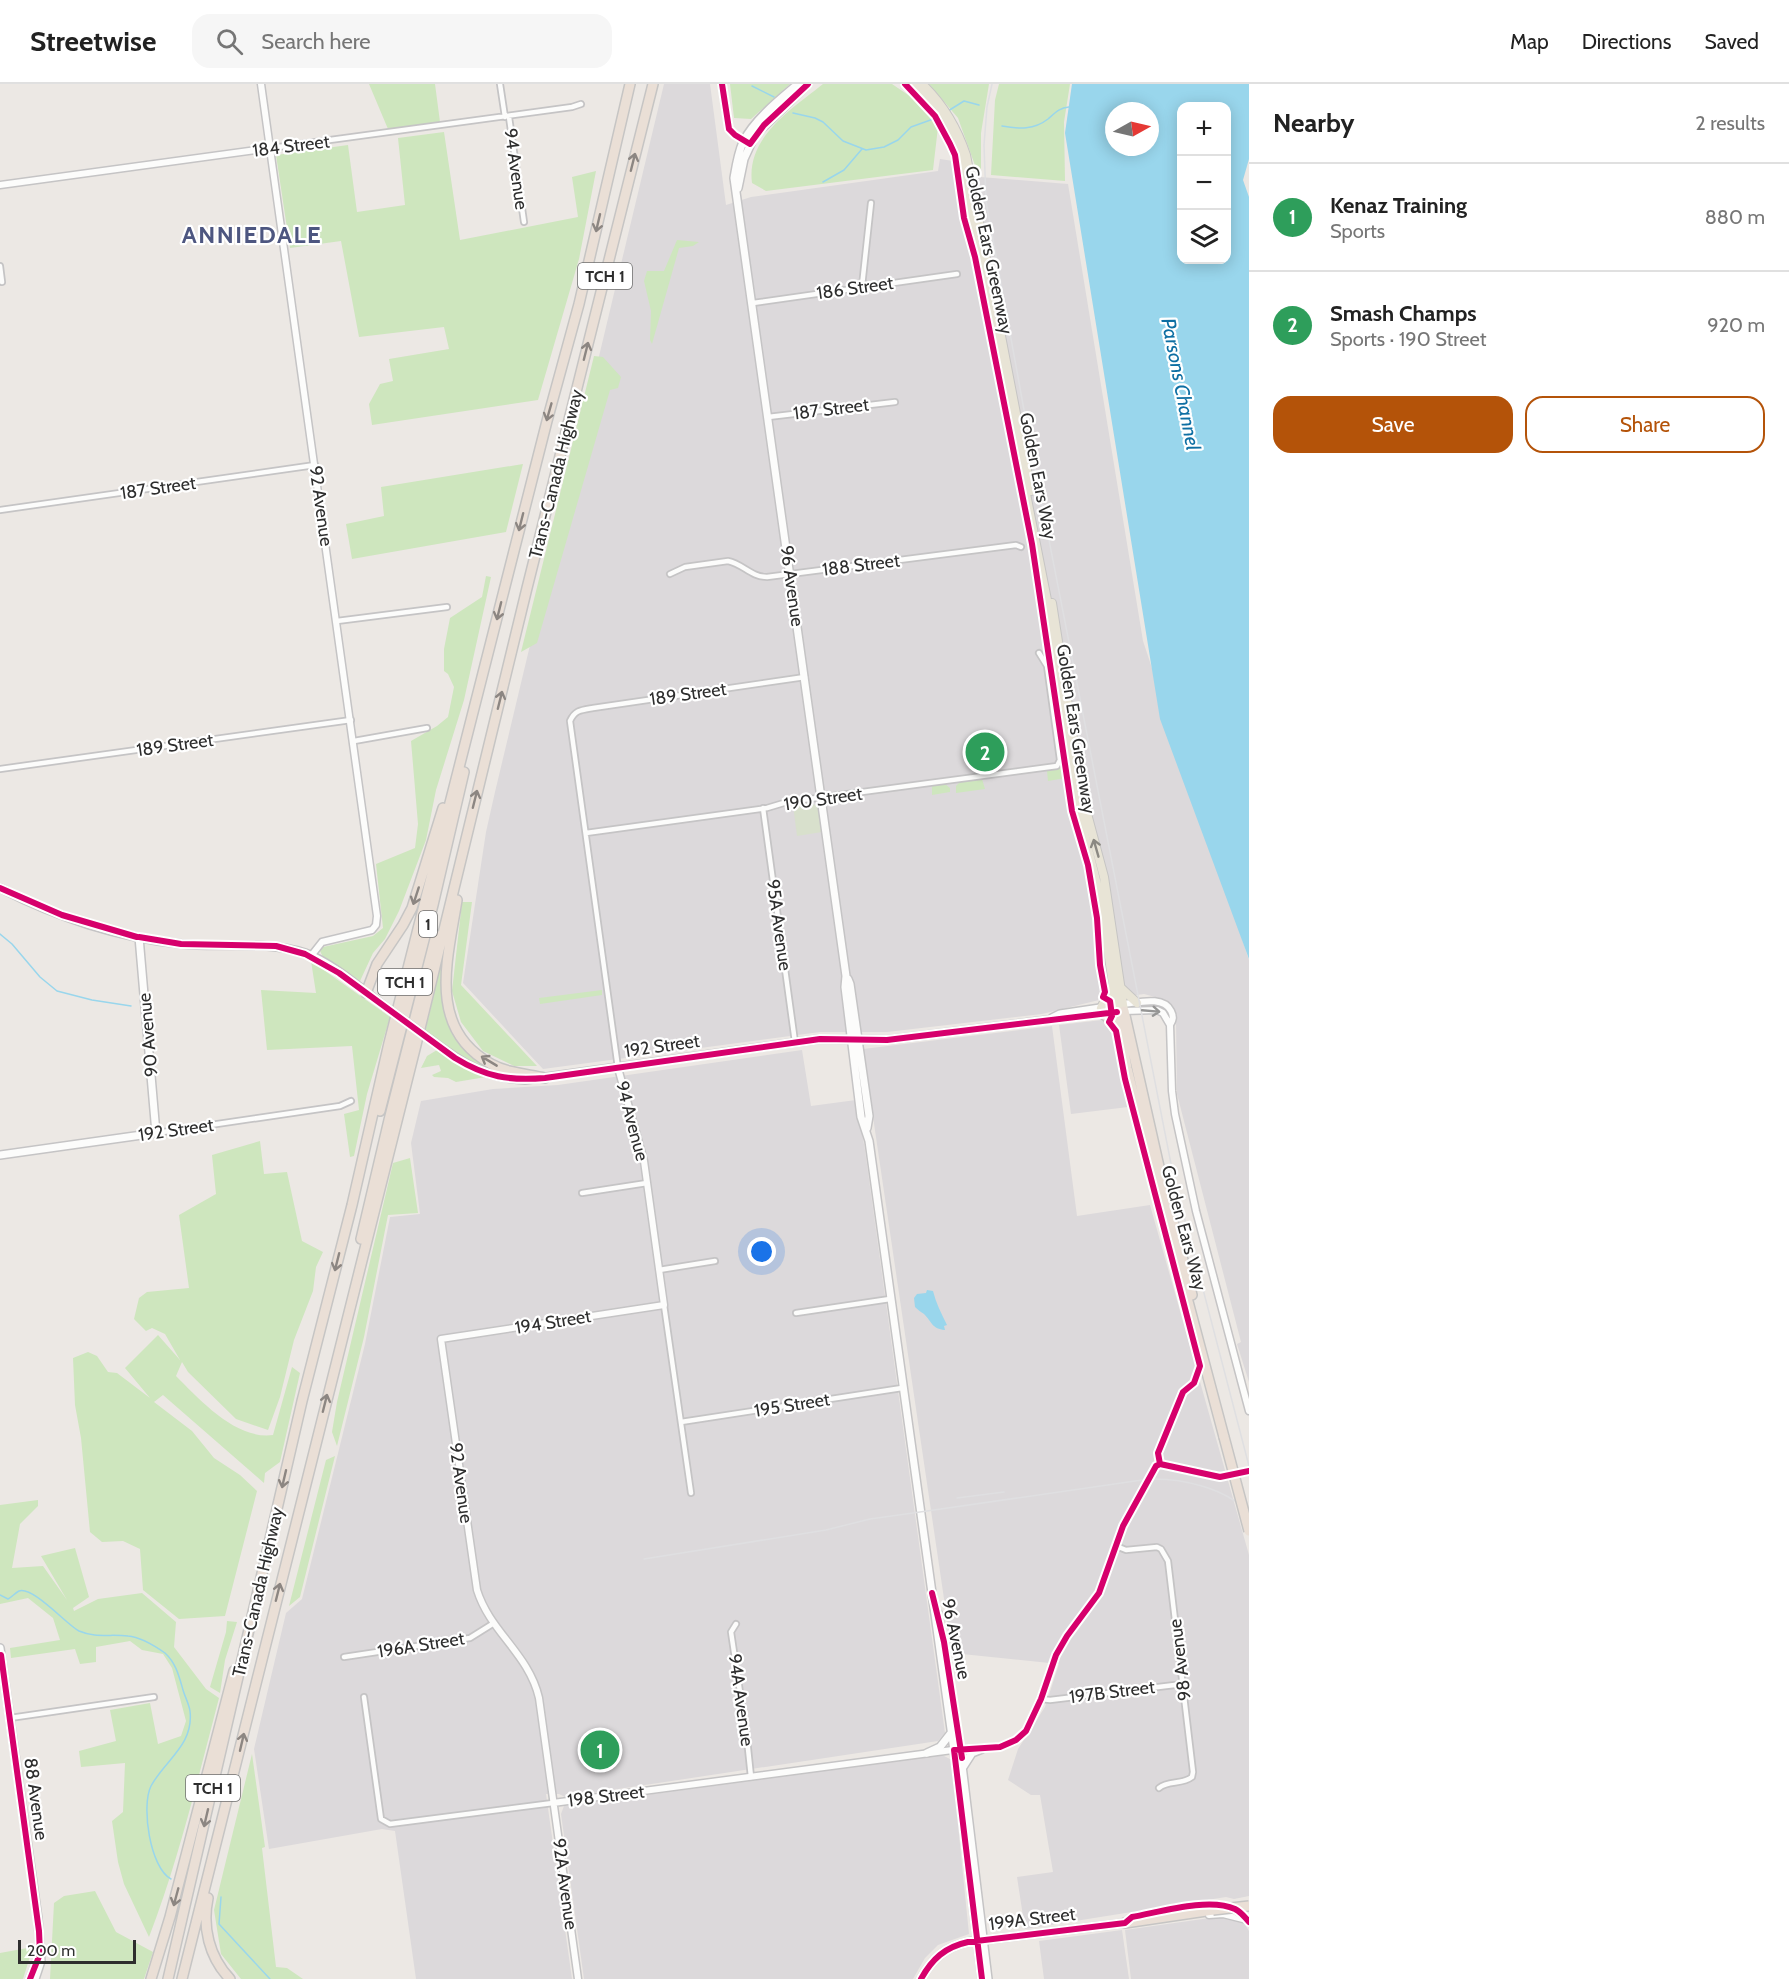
<!DOCTYPE html>
<meta charset="utf-8">
<style>
:root{--surface:#fff;--page:#f6f6f6;--text:#222;--muted:#767676;--line:#e0e0e0;--accent:#b45309}
body{margin:0;font-family:Cabin,sans-serif;background:var(--page);color:var(--text)}
.controls{position:absolute;right:18px;top:18px;display:grid;overflow:hidden;border-radius:12px;box-shadow:0 3px 15px #0003}
.controls button{width:54px;height:54px;display:grid;place-items:center;padding:0;border:0;border-bottom:2px solid var(--line);background:var(--surface);color:var(--text);font:30px sans-serif}
.compass{position:absolute;left:1105px;top:18px;width:54px;height:54px;border-radius:50%;background:var(--surface);box-shadow:0 3px 15px #0003;rotate:82deg}
.scale{position:absolute;left:18px;bottom:15px;width:118px;box-sizing:border-box;padding-left:6px;border:3px solid #2e2e2e;border-top:0;font-size:16px;line-height:21px;white-space:nowrap;color:#2e2e2e;-webkit-text-stroke:4px #fff;paint-order:stroke}
.you{position:absolute;left:762px;top:1168px;width:21px;height:21px;margin:-15px;border:4px solid #fff;border-radius:50%;background:#1a73e8;box-shadow:0 0 0 9px #1a73e833}
.badge{display:grid;place-items:center;width:39px;height:39px;border-radius:50%;background:var(--accent);color:#fff;font-size:20px;font-weight:700}
.pin{position:absolute;translate:-50% -50%;border:3px solid #fff;box-shadow:0 2px 6px #0006}
.list{margin:0;padding:0;list-style:none}
h2{display:flex;justify-content:space-between;align-items:center;height:78px;margin:0;padding:0 24px;font-size:26px}
h2 small{font-size:20px;font-weight:400;color:var(--muted)}
.list li{display:grid;grid-template-columns:39px 1fr auto;gap:18px;align-items:center;box-sizing:border-box;height:108px;padding:0 24px;border-top:2px solid var(--line)}
.list b{display:block;font-size:22px;white-space:nowrap}
.list p{margin:0;font-size:20px;white-space:nowrap;color:var(--muted)}
.list em{font-size:20px;font-style:normal;color:var(--muted)}
.actions{display:flex;gap:12px;padding:18px 24px}
.actions a{flex:1;padding:14px 0;border:2px solid var(--accent);border-radius:18px;text-align:center;font-size:21px;color:var(--accent)}
.actions .main{background:var(--accent);color:#fff}
.icon{flex:none;width:33px;height:33px;fill:none;stroke:currentColor;stroke-width:2;stroke-linecap:round;stroke-linejoin:round}
.map{position:relative;flex:none;width:1249px;height:1895px;overflow:hidden}
header{display:flex;align-items:center;gap:36px;box-sizing:border-box;height:84px;padding:0 30px;background:var(--surface);border-bottom:2px solid var(--line)}
header strong{font-size:28px}
nav{display:flex;gap:33px;margin-inline-start:auto;font-size:21px}
.search{width:420px;height:54px;background:var(--page);display:flex;align-items:center;gap:15px;box-sizing:border-box;padding:0 21px;border-radius:18px;color:var(--muted);font-size:22px}
main{display:flex}
aside{flex:1;background:var(--surface)}
.map>svg:first-child{display:block}
</style>
<header>
<strong>Streetwise</strong>
<div class="search"><svg class="icon" aria-label="search" viewBox="0 0 24 24"><circle cx="10" cy="10" r="6"/><path d="M15 15l6 6"/></svg>Search here</div>
<nav><a>Map</a><a>Directions</a><a>Saved</a></nav>
</header>
<main>
<div class="map">
<svg width="1249" height="1895" viewBox="0 0 1249 1895">
<rect width="100%" height="100%" fill="#ece8e4"/>
<path fill="#dcd9db" d="M664,0H710L726,121L751,113L938,87L940,75L953,77L955,91L1068,100L1143,557L1249,876V1298L1237,1260L1241,1258L1177,1010L1176,937L1155,913L1144,910L1099,916L1042,930L887,948H820L543,985L463,899L486,748L495,708Z
M1102,936L1116,947L1128,1023L1071,1030L1059,941Z
M1052,942L1077,1132L1150,1121L1249,1471V1812L1234,1815L1226,1813L1025,1845L1017,1793L1053,1788L1040,1711H1031L1008,1696L1018,1665L1045,1623L1059,1580L952,1569L863,965Z
M802,966L811,1022L856,1016L865,1066L945,1649L938,1657L565,1713L559,1710H546L572,1895H416L395,1747L382,1745L269,1765L254,1665L286,1529L302,1515L365,1260L390,1133L420,1130L411,1059L421,1017L493,1005L558,1001Z
M942,1671L950,1675L952,1681L969,1850L938,1861L925,1874L913,1895H584L561,1730L564,1722Z
M1217,1833L1244,1839L1249,1847V1895H1131L1125,1846Z
M1122,1846L1129,1895H1044L1039,1857Z"/>
<path fill="#cee6be" d="M369,0H435L440,38L388,45Z
M730,0H790L751,35L734,34Z
M823,0H892L917,17L938,43L933,86L766,107L752,99C746,53 792,25 823,0Z
M929,0H989L981,49V86L977,87L958,34Z
M999,0H1070L1064,38L1065,97L991,91L995,16Z
M444,48L460,156L578,133L572,93L596,87L579,175L538,316L372,341L369,320L380,300L393,297L389,275L449,265L444,243L359,253L341,157L290,164L276,71L348,61L357,128L405,121L398,54Z
M677,156L699,158L693,162L679,164L652,260L650,256L651,227L644,197L647,187H664Z
M594,272L603,273L621,293L618,304L610,306L537,559L521,568Z
M523,380L506,448L352,475L346,440L384,432L381,403Z
M486,492L491,493L464,616L436,706L426,756L399,827L385,855L373,869L360,897L325,877L320,867L323,863L373,852L383,844L376,780L415,764L418,740L411,657L437,642L448,633L454,603L448,590L444,587V565L450,534L482,513Z
M1063,677L1066,694L1048,697L1047,687L1058,685Z
M982,695L985,705L956,709V702L960,698Z
M945,700L950,704V708L932,711V702Z
M462,818H472L461,901L537,982H514L483,967L461,938L452,907Z
M446,858L444,884L457,951L507,991L497,990L457,973L450,964L434,956L425,948Z
M311,877L390,933L367,1010L354,1072L350,1073L344,1030L359,1026L352,962L267,966L261,906L316,909Z
M602,906V911L540,920L539,914Z
M437,966L463,984L486,993L456,998L448,994L434,993L432,991L441,987L439,981L421,984L427,972Z
M260,1057L264,1090L287,1088L302,1157L323,1168L316,1183L313,1207L294,1256L280,1313L268,1346L236,1335L188,1288L182,1278L176,1292C200,1316 236,1356 273,1351L292,1283L300,1289L280,1378L265,1389L264,1399L163,1311L154,1318L192,1347L214,1374L240,1391L257,1407L225,1532L179,1535L143,1506L140,1465L123,1457L102,1458L90,1448L81,1354L75,1321L73,1274L88,1268L97,1272L108,1288L117,1289L150,1314L125,1284L158,1251L180,1276L165,1250L152,1244L146,1247L134,1235L139,1214L147,1208L189,1204L179,1131L216,1110L212,1071Z
M410,1074L418,1129L388,1131L364,1253L337,1362L332,1348L337,1318L393,1079Z
M335,1372L300,1513L289,1522L326,1376Z
M38,1416V1422L20,1440L12,1484L43,1482L67,1516L41,1472L75,1464L89,1513L73,1524L74,1527L98,1515L142,1509L176,1538L174,1563L206,1605L219,1614C198,1694 179,1775 149,1853L124,1800L118,1778L112,1737L123,1728L125,1679L81,1683L79,1667L116,1657L110,1626L150,1619L158,1660L181,1652L186,1637L172,1584L163,1570L142,1566L130,1557L96,1563V1578L80,1580L75,1565L11,1574L10,1564L60,1556L53,1534L28,1514L0,1520V1421Z
M227,1537L237,1538L225,1576L220,1609L210,1603L226,1548Z
M252,1670L265,1763L262,1764L276,1883L287,1884L303,1895H241L221,1870L214,1826Z
M95,1807L116,1848L153,1868L144,1895H50L54,1819L64,1812Z
M33,1863L23,1895H0V1869Z"/>
<path fill="#d8e0cc" d="M810,718L818,723L822,748L797,752L793,721Z"/>
<path fill="#99d6ec" fill-rule="evenodd" d="M1072,0H1249V75L1243,96L1249,113V875L1160,635L1065,49ZM1182,22H1226V176H1182ZM1114,27H1150V63H1114Z
M927,1206L933,1207C936,1219 941,1229 947,1241L944,1242L945,1246C932,1245 932,1238 924,1230C921,1228 918,1226 915,1223L914,1214L917,1210L926,1209Z"/>
<g fill="none" stroke-linecap="round" stroke-linejoin="round">
<path stroke="#99d6ec" stroke-width="1.5" d="M752,2L774,13
M948,27L964,17L979,21
M793,29L815,34L823,38L843,57L866,66L884,63L898,56L911,43L936,34
M1002,42C1019,45 1034,46 1048,35C1055,29 1059,24 1069,23
M823,98L844,86L862,65
M0,850L12,860L40,893L57,907L92,916L131,922
M0,1511L8,1515C12,1513 15,1509 19,1507C33,1502 67,1541 79,1547C95,1554 111,1550 128,1552C141,1553 155,1562 165,1569C176,1579 179,1592 183,1606C185,1613 189,1620 190,1627C194,1661 165,1676 151,1702C141,1722 150,1784 171,1795
M221,1813L219,1840L270,1895"/>
<g stroke="#c5c4c5" stroke-width="8">
<path id="minor" d="M500,0L505,33
M509,33L524,138
M271,64L572,23L581,20
M0,182L2,198
M862,202L871,119
M753,219L957,190
M768,333L895,318
M0,426L315,381
M670,490L685,483L728,477C743,480 751,493 767,493L1016,461L1021,463
M337,537L447,523
M354,657L427,644
M0,685L351,636
M763,724L795,958
M586,749L767,724L787,718L1057,682L1060,676L1047,582L1039,569
M618,984L570,637C575,626 581,626 593,624L805,593
M156,1049L340,1022L351,1017
M582,1109L647,1099
M659,1186L715,1177
M664,1221L691,1409
M796,1229L890,1215
M681,1338L902,1304
M1160,1380L1158,1369L1183,1308L1194,1299
M1116,1462L1126,1466L1157,1463L1161,1465L1168,1477L1193,1688L1192,1693C1182,1701 1168,1696 1159,1704
M736,1540L731,1548L747,1655L751,1693
M344,1573L470,1554L494,1539
M364,1613L381,1735L390,1740L553,1719
M1041,1615L1050,1616L1183,1600
M10,1634L154,1613"/>
</g>
<g stroke="#c5c4c5" stroke-width="9">
<path id="tertiary" d="M261,0L377,832L376,841L372,846L322,858L311,872
M722,0L729,45L735,51L750,60
M0,101L271,64
M1123,920C1137,919 1163,911 1171,927C1174,933 1173,936 1170,941L1172,1007L1175,1030L1196,1127L1249,1327
M1124,927L1157,926L1163,929L1170,941
M553,1719L960,1665L1000,1663L1016,1656L1026,1647L1041,1615L1056,1571L1067,1552L1099,1509L1123,1442L1156,1382L1160,1380L1220,1393L1249,1387
M1209,1831L1223,1830L1243,1835
M578,1895L539,1614C529,1570 490,1548 477,1506L441,1255L664,1221L644,1077L618,984"/>
</g>
<g stroke="#c5c4c5" stroke-width="10">
<path id="secondary" d="M798,0C779,16 755,35 743,58C738,69 736,82 734,94L846,892L845,903L861,1033L869,1057L956,1681L982,1895
M738,104L744,75L755,51L808,0
M0,804C56,833 120,854 182,860C223,864 266,856 305,869C334,880 360,904 384,922
M848,895L850,900L869,1032L867,1044
M1052,934L1060,930L1120,921
M431,956C462,979 485,994 525,996L820,955L887,956L1121,927
M0,1071L156,1049L139,853
M938,1529L960,1665L988,1895
M0,1564L38,1835L41,1877L35,1895
M927,1669L940,1663L951,1649
M963,1683L972,1669L982,1665
M30,1895L40,1870"/>
</g>
<g stroke="#c6c5c4" stroke-width="10">
<path id="primary" d="M912,0C938,23 955,52 962,86L1048,521L1075,714L1100,812L1117,928
M922,0C943,20 957,44 966,71L1031,407
M1052,519L1082,711L1104,793L1124,927
M1121,904L1137,919
M1101,924L1112,902
M921,1895C932,1875 945,1863 968,1858L1125,1839L1132,1833C1165,1828 1224,1807 1248,1837"/>
</g>
<g stroke="#c6c5c4" stroke-width="12">
<path id="motorway" d="M457,816C448,874 426,944 491,980C507,989 527,990 545,994
M366,909L377,880L403,841L412,824L443,724
M1124,927L1160,1087L1192,1211
M1117,928L1127,984L1143,1048L1224,1353
M1102,929L1119,942
M380,1027L433,821L464,688
M361,1155L389,1036L436,851
M208,1814C202,1843 209,1873 230,1895
M1125,1839L1213,1826
M151,1895L170,1833L234,1587
M168,1895L302,1317L352,1121L389,959L547,337L579,220L630,0
M182,1895L415,965L527,504L653,0"/>
</g>
<use href="#minor" stroke="#fcfcfb" stroke-width="4.5"/>
<use href="#tertiary" stroke="#fcfcfb" stroke-width="6"/>
<use href="#secondary" stroke="#fcfcfb" stroke-width="7"/>
<use href="#primary" stroke="#e8e4d6" stroke-width="8"/>
<use href="#motorway" stroke="#eadfd6" stroke-width="9"/>
<path stroke="#dfdfe1" stroke-width="1.5" d="M992,0L987,23L984,61L986,117L1030,359L1173,1090L1249,1382
M957,1414L1004,1408
M644,1475L826,1446L870,1435L913,1429L1149,1395C1182,1394 1226,1404 1249,1429"/>
<g stroke="#c5c4c5" stroke-width="10" stroke-linecap="butt">
<path id="secondary-bridge" d="M384,922L431,956"/>
</g>
<g stroke="#c6c5c4" stroke-width="12" stroke-linecap="butt">
<path id="motorway-bridge" d="M1224,1353L1249,1447
M1213,1826L1249,1822"/>
</g>
<use href="#secondary-bridge" stroke="#fcfcfb" stroke-width="7"/>
<use href="#motorway-bridge" stroke="#eadfd6" stroke-width="9"/>
<g stroke="#fff" stroke-width="10">
<path id="cycleway" d="M722,0L729,45L735,51L750,60L764,41L808,0
M905,0L935,32L950,60L955,71L964,134L975,173L1032,460L1072,727L1088,781L1097,834L1100,881L1105,908L1103,913L1110,917L1112,932L1109,938L1116,947L1125,995L1200,1282L1194,1299L1183,1308L1158,1369L1160,1380
M0,804L62,831L137,853
M139,853L181,860L276,862L305,870L339,889L455,974C486,993 509,997 545,994L820,955L887,956L1117,928
M932,1509L944,1558L962,1674
M1,1571L39,1847L40,1870L30,1895
M921,1895C932,1875 945,1863 968,1858L1125,1839L1132,1833C1160,1828 1209,1813 1235,1825C1241,1828 1245,1833 1249,1838
M982,1895L954,1666L1000,1663L1016,1656L1026,1647L1041,1615L1056,1571L1067,1552L1099,1509L1123,1442L1156,1382L1160,1380L1220,1393L1249,1387"/>
</g>
<use href="#cycleway" stroke="#d6006c" stroke-width="6"/>
</g>
<defs><path id="oneway-shaft" d="M-6 0H5M1.5-3L5.5 0L1.5 3" fill="none" stroke-width="1.6" stroke-linecap="round" stroke-linejoin="round" transform="scale(1.5)"/></defs>
<g stroke="#8c8682">
<use href="#oneway-shaft" transform="translate(633 78) rotate(-76)"/>
<use href="#oneway-shaft" transform="translate(598 139) rotate(103)"/>
<use href="#oneway-shaft" transform="translate(586 267) rotate(-76)"/>
<use href="#oneway-shaft" transform="translate(549 328) rotate(106)"/>
<use href="#oneway-shaft" transform="translate(521 438) rotate(104)"/>
<use href="#oneway-shaft" transform="translate(499 527) rotate(104)"/>
<use href="#oneway-shaft" transform="translate(500 616) rotate(-76)"/>
<use href="#oneway-shaft" transform="translate(475 715) rotate(-76)"/>
<use href="#oneway-shaft" transform="translate(416 812) rotate(108)"/>
<use href="#oneway-shaft" transform="translate(489 977) rotate(-149)"/>
<use href="#oneway-shaft" transform="translate(337 1178) rotate(104)"/>
<use href="#oneway-shaft" transform="translate(325 1319) rotate(-76)"/>
<use href="#oneway-shaft" transform="translate(284 1395) rotate(103)"/>
<use href="#oneway-shaft" transform="translate(278 1508) rotate(-76)"/>
<use href="#oneway-shaft" transform="translate(242 1658) rotate(-77)"/>
<use href="#oneway-shaft" transform="translate(206 1734) rotate(103)"/>
<use href="#oneway-shaft" transform="translate(176 1813) rotate(105)"/>
</g>
<use stroke="#8b8982" href="#oneway-shaft" transform="translate(1096 764) rotate(-106)"/>
<use stroke="#959594" href="#oneway-shaft" transform="translate(1151 927) rotate(5)"/>
<g text-anchor="middle" stroke-width="4.5" stroke-linejoin="round" paint-order="stroke">
<g fill="#fff" stroke="#6d6d6d" stroke-width="1.5">
<rect x="578" y="179" width="54" height="26" rx="4.5"/>
<rect x="419" y="827" width="18" height="26" rx="4.5"/>
<rect x="378" y="885" width="54" height="26" rx="4.5"/>
<rect x="186" y="1691" width="54" height="26" rx="4.5"/>
</g>
<g font-size="16" font-weight="bold" fill="#2e2e2e">
<text x="605" y="198">TCH 1</text>
<text x="428" y="846">1</text>
<text x="405" y="904">TCH 1</text>
<text x="213" y="1710">TCH 1</text>
</g>
<g font-size="18" fill="#2e2e2e" stroke="#fff">
<text transform="translate(291 62) rotate(-7)" y="6">184 Street</text>
<text transform="translate(516 85) rotate(82)" y="6">94 Avenue</text>
<text transform="translate(989 166) rotate(78)" y="6">Golden Ears Greenway</text>
<text transform="translate(855 204) rotate(-8)" y="6">186 Street</text>
<text transform="translate(831 325) rotate(-7)" y="6">187 Street</text>
<text transform="translate(556 390) rotate(-76)" y="6">Trans-Canada Highway</text>
<text transform="translate(1038 392) rotate(79)" y="6">Golden Ears Way</text>
<text transform="translate(158 404) rotate(-8)" y="6">187 Street</text>
<text transform="translate(321 422) rotate(82)" y="6">92 Avenue</text>
<text transform="translate(861 481) rotate(-7)" y="6">188 Street</text>
<text transform="translate(792 502) rotate(82)" y="6">96 Avenue</text>
<text transform="translate(688 610) rotate(-8)" y="6">189 Street</text>
<text transform="translate(1076 645) rotate(81)" y="6">Golden Ears Greenway</text>
<text transform="translate(175 661) rotate(-8)" y="6">189 Street</text>
<text transform="translate(823 715) rotate(-8)" y="6">190 Street</text>
<text transform="translate(779 841) rotate(82)" y="6">95A Avenue</text>
<text transform="translate(148 951) rotate(-95)" y="6">90 Avenue</text>
<text transform="translate(662 962) rotate(-8)" y="6">192 Street</text>
<text transform="translate(632 1037) rotate(75)" y="6">94 Avenue</text>
<text transform="translate(176 1046) rotate(-8)" y="6">192 Street</text>
<text transform="translate(1184 1144) rotate(75)" y="6">Golden Ears Way</text>
<text transform="translate(553 1238) rotate(-9)" y="6">194 Street</text>
<text transform="translate(792 1321) rotate(-9)" y="6">195 Street</text>
<text transform="translate(461 1399) rotate(82)" y="6">92 Avenue</text>
<text transform="translate(258 1508) rotate(-77)" y="6">Trans-Canada Highway</text>
<text transform="translate(956 1555) rotate(78)" y="6">96 Avenue</text>
<text transform="translate(421 1561) rotate(-9)" y="6">196A Street</text>
<text transform="translate(1180 1576) rotate(-97)" y="6">98 Avenue</text>
<text transform="translate(1112 1608) rotate(-7)" y="6">197B Street</text>
<text transform="translate(741 1616) rotate(82)" y="6">94A Avenue</text>
<text transform="translate(606 1712) rotate(-7)" y="6">198 Street</text>
<text transform="translate(36 1715) rotate(82)" y="6">88 Avenue</text>
<text transform="translate(565 1800) rotate(82)" y="6">92A Avenue</text>
<text transform="translate(1032 1835) rotate(-7)" y="6">199A Street</text>
</g>
<g font-size="20" font-style="italic" fill="#0d6fa3" stroke="#fff">
<text transform="translate(1181 300) rotate(79)" y="7">Parsons Channel</text>
</g>
<g font-size="24" font-weight="bold" letter-spacing="1.5" fill="#4d5680" stroke="#fff">
<text x="252" y="159">ANNIEDALE</text>
</g>
</g>
</svg>
<div class="controls">
<button>+</button>
<button>−</button>
<button><svg class="icon" aria-label="layers" viewBox="0 0 24 24"><path d="M12 4l9 5-9 5-9-5zM3 14l9 5 9-5"/></svg></button>
</div>
<svg class="compass" viewBox="-18 -18 36 36"><path d="M0-13l5 13h-10z" fill="#e53935"/><path d="M0 13l5-13h-10z" fill="#767676"/></svg>
<div class="scale">200 m</div>
<div class="you"></div>
<div class="pin badge" style="left:600px;top:1666px;background:#2e9e5b">1</div>
<div class="pin badge" style="left:985px;top:668px;background:#2e9e5b">2</div>
</div>
<aside>
<h2>Nearby<small>2 results</small></h2>
<ul class="list">
<li><span class="badge" style="background:#2e9e5b">1</span><div><b>Kenaz Training</b><p>Sports</p></div><em>880 m</em></li>
<li><span class="badge" style="background:#2e9e5b">2</span><div><b>Smash Champs</b><p>Sports · 190 Street</p></div><em>920 m</em></li>
</ul>
<div class="actions"><a class="main">Save</a><a>Share</a></div>
</aside>
</main>
